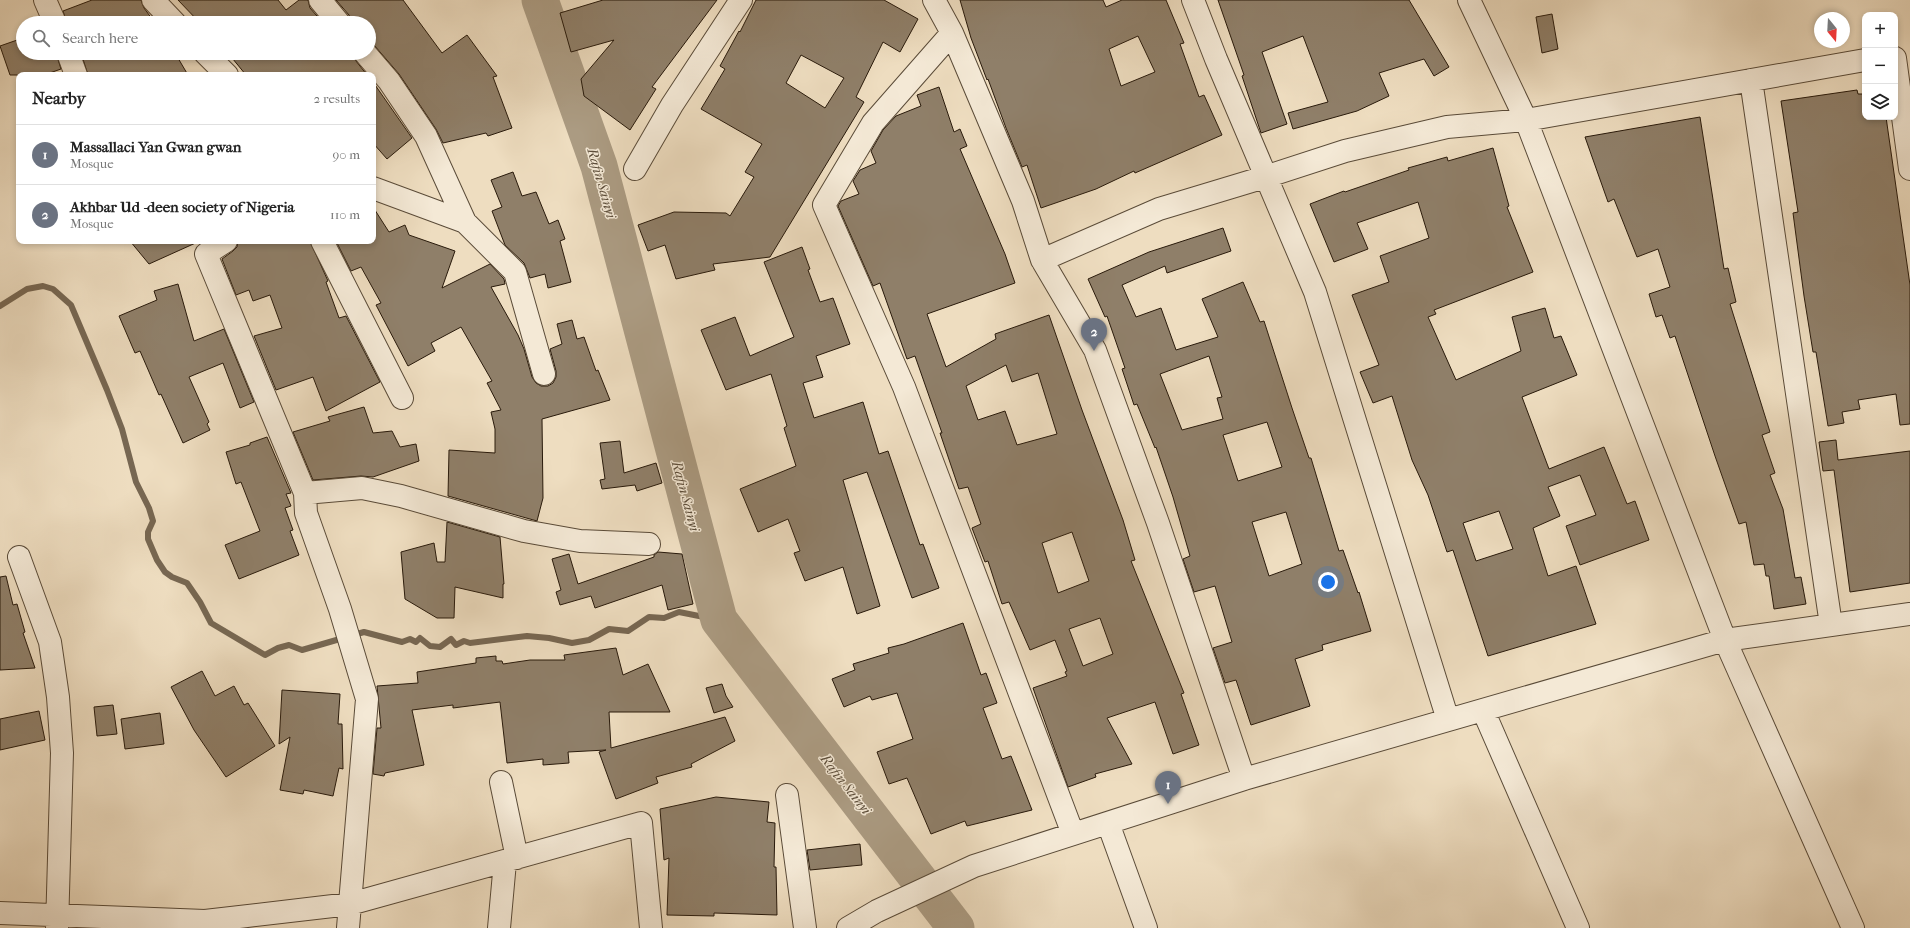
<!DOCTYPE html>
<meta charset="utf-8">
<style>
:root{--surface:#fff;--page:#f2f2f2;--text:#222;--muted:#767676;--line:#e0e0e0;--accent:#8f2418}
body{margin:0;font-family:"IM FELL French Canon",serif;background:var(--page);color:var(--text)}
.controls{position:absolute;right:12px;top:12px;display:grid;overflow:hidden;border-radius:8px;box-shadow:0 2px 6px #0003}
.controls button{width:36px;height:36px;display:grid;place-items:center;padding:0;border:0;border-bottom:1px solid var(--line);background:var(--surface);color:var(--text);font:20px sans-serif}
.compass{position:absolute;left:1814px;top:12px;width:36px;height:36px;border-radius:50%;background:var(--surface);box-shadow:0 2px 6px #0003;rotate:162deg}
.you{position:absolute;left:1328px;top:582px;width:14px;height:14px;margin:-10px;border:3px solid #fff;border-radius:50%;background:#1a73e8;box-shadow:0 0 0 6px #1a73e833}
.badge{display:grid;place-items:center;width:26px;height:26px;border-radius:50%;background:var(--accent);color:#fff;font-size:13px;font-weight:700}
.pin{position:absolute;translate:-50% -33px;filter:drop-shadow(0 1px 2px #0008)}
.pin::after{content:'';position:absolute;top:21px;width:14px;height:12px;background:inherit;clip-path:polygon(0 0,100% 0,50% 100%)}
.list{margin:0;padding:0;list-style:none}
h2{display:flex;justify-content:space-between;align-items:center;height:52px;margin:0;padding:0 16px;font-size:17px}
h2 small{font-size:13px;font-weight:400;color:var(--muted)}
.list li{display:grid;grid-template-columns:26px 1fr auto;gap:12px;align-items:center;box-sizing:border-box;height:60px;padding:0 16px;border-top:1px solid var(--line)}
.list b{display:block;font-size:15px;white-space:nowrap}
.list p{margin:0;font-size:13px;white-space:nowrap;color:var(--muted)}
.list em{font-size:13px;font-style:normal;color:var(--muted)}
.icon{flex:none;width:22px;height:22px;fill:none;stroke:currentColor;stroke-width:2;stroke-linecap:round;stroke-linejoin:round}
.map{position:relative;flex:none;width:1910px;height:928px;overflow:hidden}
.search{position:absolute;background:var(--surface);box-shadow:0 2px 6px #0003;left:16px;top:16px;width:360px;height:44px;display:flex;align-items:center;gap:10px;box-sizing:border-box;padding:0 14px;border-radius:22px;color:var(--muted);font-size:15px}
.panel{position:absolute;background:var(--surface);box-shadow:0 2px 6px #0003;left:16px;top:72px;width:360px;height:172px;border-radius:8px}
.map>svg:first-child{display:block}
</style>
<div class="map">
<svg width="1910" height="928" viewBox="0 0 1910 928">
<rect width="100%" height="100%" fill="#eeddc0"/>
<filter id="stains"><feTurbulence type="fractalNoise" baseFrequency=".005" numOctaves="4"/><feColorMatrix values="0 0 0 0 .2 0 0 0 0 .09 0 0 0 0 .02 0 0 0 .5 -.17"/></filter>
<radialGradient id="worn" r=".72"><stop offset=".6" stop-color="#630" stop-opacity="0"/><stop offset="1" stop-color="#630" stop-opacity=".3"/></radialGradient>
<g fill="none" stroke-linecap="round" stroke-linejoin="round">
<path stroke="#776752" stroke-width="6" d="M0,306L27,289L43,286L53,289L71,305L107,390L122,429L136,482L149,508L153,521L148,532V539L157,560L165,572L172,577L187,583L200,602L211,623L265,655L278,648L289,645L302,650L364,632L402,642L410,639L416,642L420,638L430,646L440,647L451,639L456,645L464,641L470,643L527,636L549,638L572,643L589,640L609,629L628,631L649,617L664,618L679,612L719,620"/>
<path stroke="#ab9b82" stroke-width="37" d="M540,0L599,166L719,620L956,928"/>
</g>
<path fill="#8f7f69" stroke="#291a0b" fill-rule="evenodd" d="M92,0H141L144,8L155,23H67L63,11Z
M178,0H278L286,10L299,0H308L310,8L323,23H200Z
M336,0H403L442,53L467,35L497,76L493,77L512,128L488,136L486,133L443,143L436,129L399,74L374,45L369,41V23H351L349,15Z
M603,0H717L652,87L656,89L630,130L584,96L581,79L614,40L571,52L560,13Z
M756,0H884L918,19L900,52L883,42L856,97L864,102L770,257L713,264L715,270L676,279L665,245L648,251L638,225L674,212L726,213L730,216L754,177L745,172L762,144L701,109L725,69L720,66L739,31L740,32ZM801,55L844,78L825,108L786,83Z
M960,0H1103L1106,7L1122,0H1166L1184,43L1180,44L1199,97L1204,95L1222,135L1135,173L1134,171L1096,189L1041,208L1027,165L1022,167L1006,128L988,79L987,80L971,38ZM1138,36L1155,72L1121,86L1109,49Z
M1218,0H1409L1449,67L1434,76L1424,59L1379,73L1389,96L1357,111L1293,129L1288,113L1328,102L1303,36L1262,52L1287,124L1261,133L1242,76L1244,75Z
M1552,14L1558,49L1542,53L1536,17Z
M23,38V53H56L61,69L44,75H10L0,46Z
M81,53H175L188,75H88Z
M228,53H353L356,61L367,75H246Z
M373,82L412,138L387,159L373,143Z
M939,87L954,132L960,129L967,146L960,149L1005,254L1015,283L927,314L946,367L996,339L995,334L1049,315L1082,410L1123,520L1135,560L1131,561L1184,693L1181,694L1199,745L1173,754L1155,702L1107,718L1132,764L1095,774L1096,777L1068,787L1033,688L1067,676L1065,672L1067,671L1055,640L1030,650L1009,602L1002,604L988,561L985,562L972,528L981,524L968,487L959,489L940,433H942L915,356L907,359L880,283L873,286L838,206L841,201L859,194L853,181L860,170L876,163L871,151L883,130L896,116L921,106L917,95ZM1006,365L1012,382L1038,373L1057,434L1017,445L1005,411L978,420L966,386ZM1072,532L1089,581L1058,593L1042,543ZM1100,618L1113,654L1083,666L1069,629Z
M1857,90L1858,94H1865V117H1886L1910,285V424L1900,425L1896,394L1858,400L1860,409L1842,412L1844,423L1828,426L1816,352H1813L1804,296L1793,213L1798,212L1781,101Z
M1700,117L1724,269L1728,268L1736,302L1730,304L1770,432L1762,435L1775,473L1770,475L1783,509L1795,578L1801,577L1806,604L1774,609L1769,576H1766L1764,564L1754,565L1746,522L1739,524L1715,456L1675,336L1670,338L1662,315L1656,317L1649,294L1670,287L1658,249L1637,257L1614,199L1608,202L1585,137Z
M1493,148L1509,206L1507,207L1533,272L1434,310L1436,314L1428,317L1456,380L1521,351L1512,317L1545,308L1554,338L1561,336L1577,375L1522,397L1549,469L1604,447L1627,504L1635,501L1649,540L1580,565L1566,526L1596,515L1580,475L1548,487L1560,516L1533,528L1548,576L1576,566L1596,624L1488,656L1453,550L1447,552L1428,495L1412,460L1392,396L1373,403L1360,372L1379,365L1352,295L1389,282L1380,256L1429,238L1418,202L1357,223L1368,249L1334,262L1310,204L1344,191L1345,192L1409,170L1408,168L1447,157L1448,161ZM1499,511L1513,549L1476,561L1463,523Z
M513,172L522,196L536,192L549,224L558,220L565,239L560,241L571,282L548,288L545,274L530,278L524,263L505,245L492,211L502,207L491,180Z
M373,207L389,232L405,225L409,235L455,251L442,288L490,264L504,279L505,284L491,287L518,335L524,349L532,377L536,383L541,386H548L553,383L556,377V371L550,349L562,344L557,324L572,320L577,339L584,337L596,371L598,370L610,400L542,419L543,498L537,521L448,496L449,450L495,453V429L491,412L501,410L487,383L492,381L461,327L431,343L435,351L408,366L376,305L381,303L361,267L351,271L336,241H373Z
M1223,228L1231,251L1167,273L1165,266L1122,285L1136,317L1161,308L1176,350L1218,337L1202,299L1243,282L1260,322L1264,321L1292,408L1309,458H1311L1339,551L1343,550L1358,593L1359,592L1371,631L1322,645L1323,650L1295,659L1310,706L1251,725L1236,680L1225,683L1213,648L1232,642L1215,586L1194,592L1183,559L1190,556L1173,497L1156,447L1155,448L1137,404L1134,405L1122,369L1125,368L1107,316L1105,317L1088,279L1149,252ZM1209,356L1222,397L1217,398L1223,419L1182,430L1160,374ZM1267,422L1282,467L1238,481L1223,435ZM1286,512L1302,564L1269,576L1252,522Z
M130,241H200L149,264Z
M238,241H310L328,281L326,282L339,318L346,316L380,382L326,411L313,377L276,390L254,336L282,328L270,295L253,301L249,290L236,295L222,259L233,251L237,247Z
M802,247L810,269L808,270L820,302L833,298L850,344L816,356L823,377L803,383L814,418L863,402L879,454L888,451L920,545L923,544L939,588L912,598L867,472L843,480L880,606L857,614L843,567L805,581L794,553L800,551L788,519L758,532L740,489L796,466L784,428L787,426L771,374L726,390L701,330L735,317L750,356L794,337L764,262Z
M178,284L194,341L224,329L254,402L240,408L223,363L189,377L209,422L207,424L210,430L183,443L161,394L159,395L140,351L135,353L119,316L157,300L154,291Z
M364,407L373,433L392,431L400,447L416,444L419,461L373,477L361,476L313,480L293,432L330,421L328,417Z
M267,437L291,493L286,494L291,506L285,508L293,530L290,531L299,555L239,579L225,545L260,531L241,482L236,484L226,452L250,445V443Z
M1836,440L1838,460L1910,451V583L1850,592L1834,470L1823,471L1819,442Z
M620,441L624,473L656,463L662,483L637,491L635,485L602,489L600,480L605,479L600,443Z
M447,522L500,537L504,584H503V598L455,587L454,618H437L405,599L401,552L434,543L437,562H445Z
M658,552L682,554L693,604L668,610L662,585L595,608L591,596L560,605L556,592L561,590L552,559L569,554L578,584L654,557V555Z
M6,576L13,605L17,604L25,632L23,633L35,668L0,670V577Z
M963,623L981,675L986,673L997,703L983,708L1002,759L1011,756L1032,810L967,826L965,821L931,834L907,778L889,784L877,752L913,739L897,693L872,700L870,696L844,707L832,679L855,670L853,664L889,653L888,648L904,644Z
M616,648L623,675L648,664L670,712H609L611,748L725,717L735,741L691,764L692,767L656,777L658,783L616,799L599,752L606,750L568,752L569,763L543,765V759L507,763L500,702L453,708V705L412,710L424,765L385,773L384,776L373,774L377,728H381L377,686L418,683L417,672L476,663V658L496,656V661H502L503,664L530,660H565L564,655Z
M202,671L215,696L234,686L244,705L248,703L275,746L226,777L194,730L171,687Z
M722,684L726,696L733,707L714,713L706,688Z
M282,690L340,694L338,724H342L343,769L339,768L333,796L304,790L303,794L280,790L290,737L279,744Z
M113,705L117,734L97,736L94,707Z
M39,711L45,740L0,750V719Z
M160,713L164,744L125,749L121,719Z
M716,797L769,802L767,822L775,823L774,867H776L777,915L714,913V916L667,915L669,858L664,860L660,809Z
M860,844L862,865L810,870L807,850Z"/>
<g fill="none" stroke-linecap="round" stroke-linejoin="round">
<g stroke="#5a4b38" stroke-width="24">
<path id="minor" d="M45,0L55,23
M153,0L175,23
M320,0L339,23
M934,0L952,33L1023,201L1042,260L1095,350L1158,523L1244,779
M1193,0L1216,59L1315,292L1448,720
M1469,0L1526,120L1725,640L1853,928
M952,33L873,123L824,205L904,387L1073,834
M68,53L76,75
M205,53L227,75
M365,53L389,81L426,136L465,222
M1895,58L1910,169
M1751,80L1831,625
M635,169L672,105L741,0
M373,188L465,222L515,272L544,374
M226,241L206,254L305,493L306,513L340,609L367,699L348,928
M322,241L402,398
M1042,260L1159,209L1265,177L1345,151L1447,127L1526,120L1865,60
M305,493L362,488L401,496L524,531L580,541L649,544
M19,557L50,642L58,697L62,753L57,928
M1483,710L1578,928
M501,782L517,858
M787,795L805,928
M1108,823L1146,928
M0,913L205,921L350,904L641,823L651,928
M499,928L505,862
M848,928L877,911L974,866L1244,779L1725,640L1910,614"/>
</g>
<use href="#minor" stroke="#f4e9d6" stroke-width="22"/>
</g>
<g text-anchor="middle" stroke-width="3" stroke-linejoin="round" paint-order="stroke">
<g font-size="14" font-style="italic" fill="#5d4e3b" stroke="#f4e9d6">
<text transform="translate(602 183) rotate(74)" y="5">Rafin Sainyi</text>
<text transform="translate(686 496) rotate(75)" y="5">Rafin Sainyi</text>
<text transform="translate(846 784) rotate(52)" y="5">Rafin Sainyi</text>
</g>
</g>
<rect width="100%" height="100%" filter="url(#stains)"/>
<rect width="100%" height="100%" fill="url(#worn)"/>
</svg>
<div class="controls">
<button>+</button>
<button>−</button>
<button><svg class="icon" aria-label="layers" viewBox="0 0 24 24"><path d="M12 4l9 5-9 5-9-5zM3 14l9 5 9-5"/></svg></button>
</div>
<svg class="compass" viewBox="-18 -18 36 36"><path d="M0-13l5 13h-10z" fill="#e53935"/><path d="M0 13l5-13h-10z" fill="#767676"/></svg>
<div class="you"></div>
<div class="pin badge" style="left:1168px;top:804px;background:#6b7280">1</div>
<div class="pin badge" style="left:1094px;top:351px;background:#6b7280">2</div>
<div class="search"><svg class="icon" aria-label="search" viewBox="0 0 24 24"><circle cx="10" cy="10" r="6"/><path d="M15 15l6 6"/></svg>Search here</div>
<section class="panel">
<h2>Nearby<small>2 results</small></h2>
<ul class="list">
<li><span class="badge" style="background:#6b7280">1</span><div><b>Massallaci Yan Gwan gwan</b><p>Mosque</p></div><em>90 m</em></li>
<li><span class="badge" style="background:#6b7280">2</span><div><b>Akhbar Ud -deen society of Nigeria</b><p>Mosque</p></div><em>110 m</em></li>
</ul>
</section>
</div>
